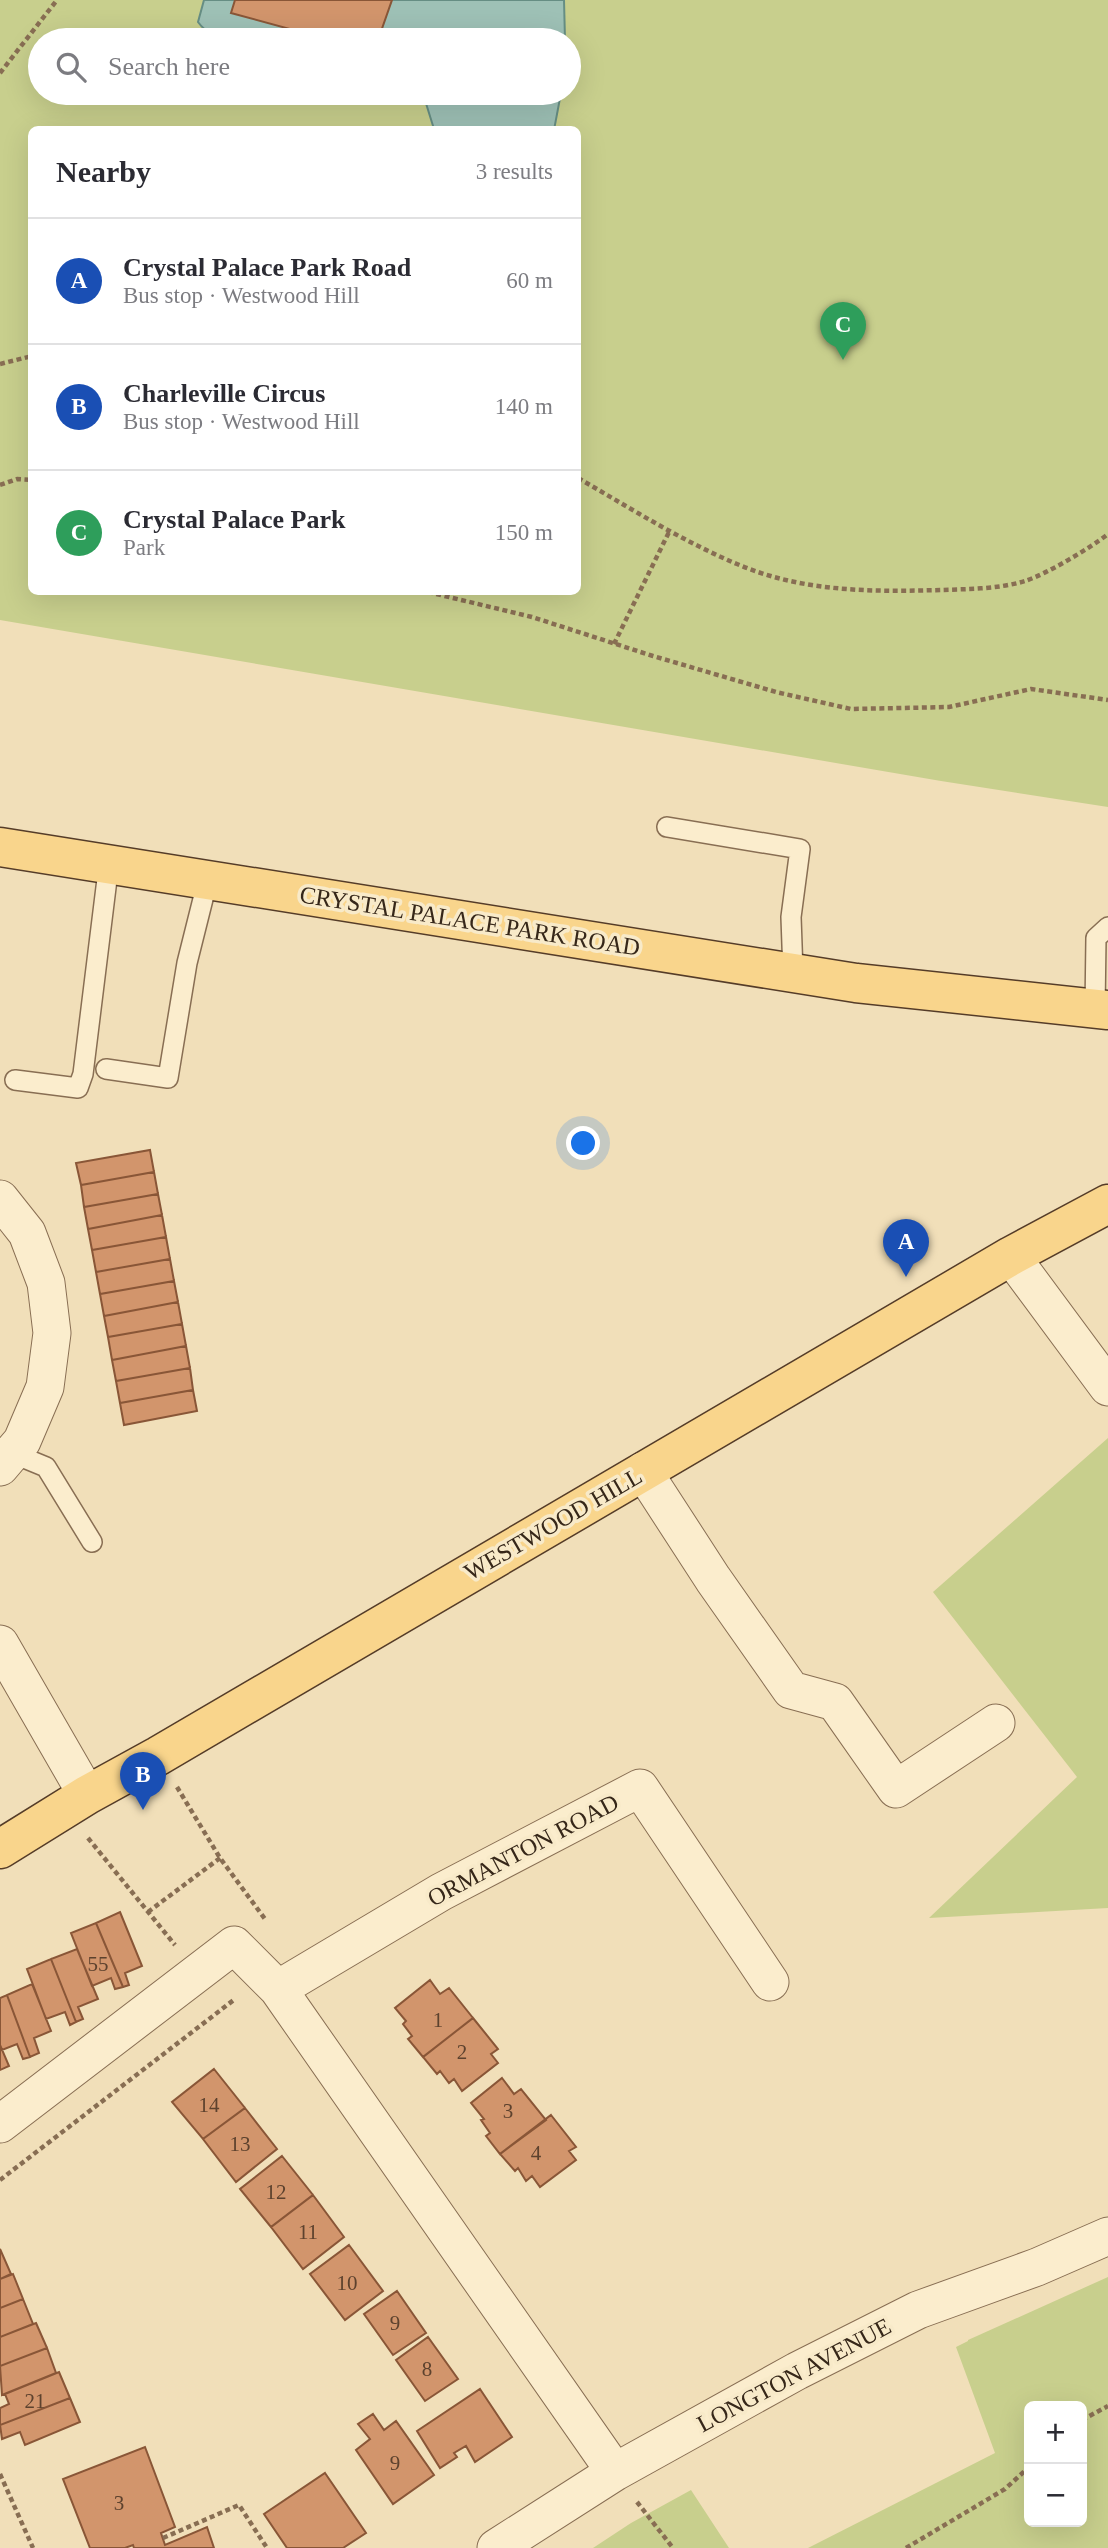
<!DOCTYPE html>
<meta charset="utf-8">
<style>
:root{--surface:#fff;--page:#f7f7f7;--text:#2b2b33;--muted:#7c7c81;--line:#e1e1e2;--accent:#9b1f22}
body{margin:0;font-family:"Times New Roman",serif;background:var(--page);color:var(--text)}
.controls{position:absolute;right:21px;bottom:21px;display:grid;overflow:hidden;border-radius:10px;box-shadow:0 7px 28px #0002}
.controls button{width:63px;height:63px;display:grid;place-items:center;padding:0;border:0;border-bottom:2px solid var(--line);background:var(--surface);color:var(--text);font:35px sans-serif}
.you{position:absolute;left:584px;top:1144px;width:24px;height:24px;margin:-18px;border:5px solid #fff;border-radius:50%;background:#1a73e8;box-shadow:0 0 0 10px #1a73e833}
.badge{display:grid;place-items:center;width:46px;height:46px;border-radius:50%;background:var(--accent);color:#fff;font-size:23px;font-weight:700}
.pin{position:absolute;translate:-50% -58px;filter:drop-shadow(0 2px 4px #0008)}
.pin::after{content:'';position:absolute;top:37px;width:24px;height:21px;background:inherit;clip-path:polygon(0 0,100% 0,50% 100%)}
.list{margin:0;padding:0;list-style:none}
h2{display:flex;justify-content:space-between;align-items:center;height:91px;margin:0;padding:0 28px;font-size:30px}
h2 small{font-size:23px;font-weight:400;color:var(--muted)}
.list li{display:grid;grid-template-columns:46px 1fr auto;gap:21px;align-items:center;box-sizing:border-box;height:126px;padding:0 28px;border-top:2px solid var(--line)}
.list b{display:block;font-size:26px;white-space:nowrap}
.list p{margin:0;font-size:23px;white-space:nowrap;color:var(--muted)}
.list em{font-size:23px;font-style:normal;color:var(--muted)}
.icon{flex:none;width:38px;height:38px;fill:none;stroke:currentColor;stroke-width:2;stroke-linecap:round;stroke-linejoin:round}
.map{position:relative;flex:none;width:1108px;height:2548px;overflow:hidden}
.search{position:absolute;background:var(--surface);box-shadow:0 7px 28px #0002;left:28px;top:28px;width:553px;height:77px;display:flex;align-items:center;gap:18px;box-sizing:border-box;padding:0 24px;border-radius:38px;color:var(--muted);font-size:26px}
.panel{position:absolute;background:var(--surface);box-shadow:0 7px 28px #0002;left:28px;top:126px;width:553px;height:469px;border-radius:10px}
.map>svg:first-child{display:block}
</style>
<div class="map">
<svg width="1108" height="2548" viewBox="0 0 1108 2548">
<rect width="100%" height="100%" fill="#f1dfb9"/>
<path fill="#c8cf8d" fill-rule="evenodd" d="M0,0H1108V807L941,781L0,620ZM40,40H569V93H40ZM32,130H578V592H32Z
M1108,1438V1908L929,1918L1077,1777L933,1592Z
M1108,2277V2548H808L995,2453L956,2347L968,2341V2340ZM1029,2406H1082V2522H1029Z
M691,2490L729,2548H593L631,2523Z"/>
<path fill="#9ec1b6" stroke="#668e84" stroke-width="2" d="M204,0H564L565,40H236C220,37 208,36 198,22Z
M420,93H561L554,130L434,129L424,97Z"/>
<path fill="#d2956c" stroke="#895637" stroke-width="2" d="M235,0H392L378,40H330L231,13Z
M150,1150L154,1172L81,1185L76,1163Z
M154,1172L158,1194L84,1207L81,1185Z
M158,1194L162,1215L88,1229L84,1207Z
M162,1215L166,1237L92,1250L88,1229Z
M166,1237L170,1259L96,1272L92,1250Z
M170,1259L174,1281L100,1294L96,1272Z
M174,1281L178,1302L104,1316L100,1294Z
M178,1302L182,1324L108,1337L104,1316Z
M182,1324L186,1346L112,1360L108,1337Z
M186,1346L190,1368L116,1381L112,1360Z
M190,1368L193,1390L120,1403L116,1381Z
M193,1390L197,1411L124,1425L120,1403Z
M120,1912L142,1966L125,1973L129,1985L123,1987L96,1923Z
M96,1923L123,1987L115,1989L111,1978L92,1986L71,1933Z
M77,1949L98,1999L78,2007L83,2019L76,2022L51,1959Z
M51,1959L76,2022L70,2025L65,2012L46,2019L27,1969Z
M430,1980L440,1994L449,1988L473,2018L423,2057L408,2039L412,2036L403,2024L406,2021L395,2008Z
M32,1984L51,2031L34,2038L39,2053L30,2057L7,1995Z
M7,1995L30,2057L23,2059L17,2044L2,2050L0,2045V1998Z
M473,2018L498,2049L491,2054L498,2063L462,2091L454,2079L449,2083L440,2071L437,2074L423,2057Z
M0,2045L9,2066L0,2070Z
M214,2069L245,2108L203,2139L172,2102Z
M502,2078L514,2094L521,2089L546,2120L500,2154L486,2136L490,2133L481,2120L484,2119L471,2103Z
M245,2108L277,2149L236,2182L203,2139Z
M551,2115L576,2147L569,2151L576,2160L540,2187L532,2176L526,2181L518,2168L515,2171L500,2154Z
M282,2156L313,2195L271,2227L240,2189Z
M313,2195L344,2237L303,2269L271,2227Z
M349,2245L383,2291L345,2320L310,2274Z
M0,2249L11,2274L0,2279Z
M13,2274L23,2299L0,2308V2279Z
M397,2291L426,2333L393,2355L364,2314Z
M23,2299L33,2324L0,2337V2308Z
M36,2323L47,2348L0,2366V2337Z
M428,2337L458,2379L425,2401L396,2360Z
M47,2348L56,2373L2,2395L0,2366Z
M59,2372L70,2398L0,2425V2408L9,2404L5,2394Z
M480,2389L512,2437L475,2462L466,2446L454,2453L457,2457L440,2468L417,2431Z
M70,2398L80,2422L25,2445L20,2432L2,2439L0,2425Z
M373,2414L384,2430L396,2421L434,2475L393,2504L356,2450L370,2439L358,2424Z
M145,2447L175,2527L161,2533L165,2545L207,2527L214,2548H134L133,2545L125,2548H90L63,2479Z
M325,2473L366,2533L343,2548H287L264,2514Z"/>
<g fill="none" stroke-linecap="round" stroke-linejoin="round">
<g stroke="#886e53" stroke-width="22">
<path id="lane" d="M667,827L800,849L791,917L793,973
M1095,1009L1096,938L1108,927
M106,1069L168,1078L187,963L208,879
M15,1080L78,1088L83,1074L109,863
M12,1453L46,1467L92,1542"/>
</g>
<g stroke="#886e53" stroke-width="39">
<path id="street" d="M0,1199L27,1233L46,1283L52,1333L45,1387L22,1441L0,1467
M1011,1256L1108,1387
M643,1471L713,1579L791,1690L835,1702L896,1789L996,1723
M0,1644L87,1795
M0,2124L234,1945L278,1989
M615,2472L278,1989L441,1892L640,1788L770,1982
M496,2548L615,2472L797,2371L918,2310L1037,2267L1108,2236"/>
</g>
<g stroke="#553c28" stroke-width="41">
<path id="primary" d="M0,847L856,983L1108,1010
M0,1849L87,1795L158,1756L1011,1256L1108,1204"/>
</g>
<path stroke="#886e53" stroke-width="4.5" stroke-dasharray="5 3.5" stroke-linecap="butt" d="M0,73L57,0
M0,364L32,356
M578,478C630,508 682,541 737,564C802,592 871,592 941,590C968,589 999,589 1025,581C1047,574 1090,548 1108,534
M0,485L17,479L32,480
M428,592L532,617L653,656L776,692L851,709L949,707L1031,689L1108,700
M614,644L670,530
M177,1787L220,1858L265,1919
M88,1838L175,1945
M148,1912L220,1858
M0,2180L235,1999
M1082,2420L1108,2406
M0,2474L33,2548
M637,2502L673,2548
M163,2538L239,2505L267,2548
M906,2548L1005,2489L1029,2467"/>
<use href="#lane" stroke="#fbedcd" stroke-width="19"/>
<use href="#street" stroke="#fbedcd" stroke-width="37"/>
<use href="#primary" stroke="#f9d58c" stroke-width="38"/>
</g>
<g text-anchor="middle" stroke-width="7" stroke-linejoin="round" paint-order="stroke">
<g font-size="21" fill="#5d422e">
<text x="98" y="1971">55</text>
<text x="438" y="2027">1</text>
<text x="462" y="2059">2</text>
<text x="209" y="2112">14</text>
<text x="508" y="2118">3</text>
<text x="240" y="2151">13</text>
<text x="536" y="2160">4</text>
<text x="276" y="2199">12</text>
<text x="308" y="2239">11</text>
<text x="347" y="2290">10</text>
<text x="395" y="2330">9</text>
<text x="427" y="2376">8</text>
<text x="35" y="2408">21</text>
<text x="395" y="2470">9</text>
<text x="119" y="2510">3</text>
</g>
<g font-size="24" fill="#362719" stroke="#f8eac9">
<text transform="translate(470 921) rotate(9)" y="8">CRYSTAL PALACE PARK ROAD</text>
<text transform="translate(553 1524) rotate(-30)" y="8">WESTWOOD HILL</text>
<text transform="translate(523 1850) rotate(-28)" y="8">ORMANTON ROAD</text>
<text transform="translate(794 2375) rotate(-28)" y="8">LONGTON AVENUE</text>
</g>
</g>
</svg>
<div class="controls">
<button>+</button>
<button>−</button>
</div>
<div class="you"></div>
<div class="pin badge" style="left:906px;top:1277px;background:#1a4fb4">A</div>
<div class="pin badge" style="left:143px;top:1810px;background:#1a4fb4">B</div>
<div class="pin badge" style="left:843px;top:360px;background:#2e9e5b">C</div>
<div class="search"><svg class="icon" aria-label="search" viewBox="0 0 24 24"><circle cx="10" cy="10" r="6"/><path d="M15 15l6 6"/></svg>Search here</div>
<section class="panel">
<h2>Nearby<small>3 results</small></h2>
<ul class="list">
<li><span class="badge" style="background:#1a4fb4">A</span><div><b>Crystal Palace Park Road</b><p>Bus stop · Westwood Hill</p></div><em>60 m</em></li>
<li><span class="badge" style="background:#1a4fb4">B</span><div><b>Charleville Circus</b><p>Bus stop · Westwood Hill</p></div><em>140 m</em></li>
<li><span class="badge" style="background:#2e9e5b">C</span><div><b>Crystal Palace Park</b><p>Park</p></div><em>150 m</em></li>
</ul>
</section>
</div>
